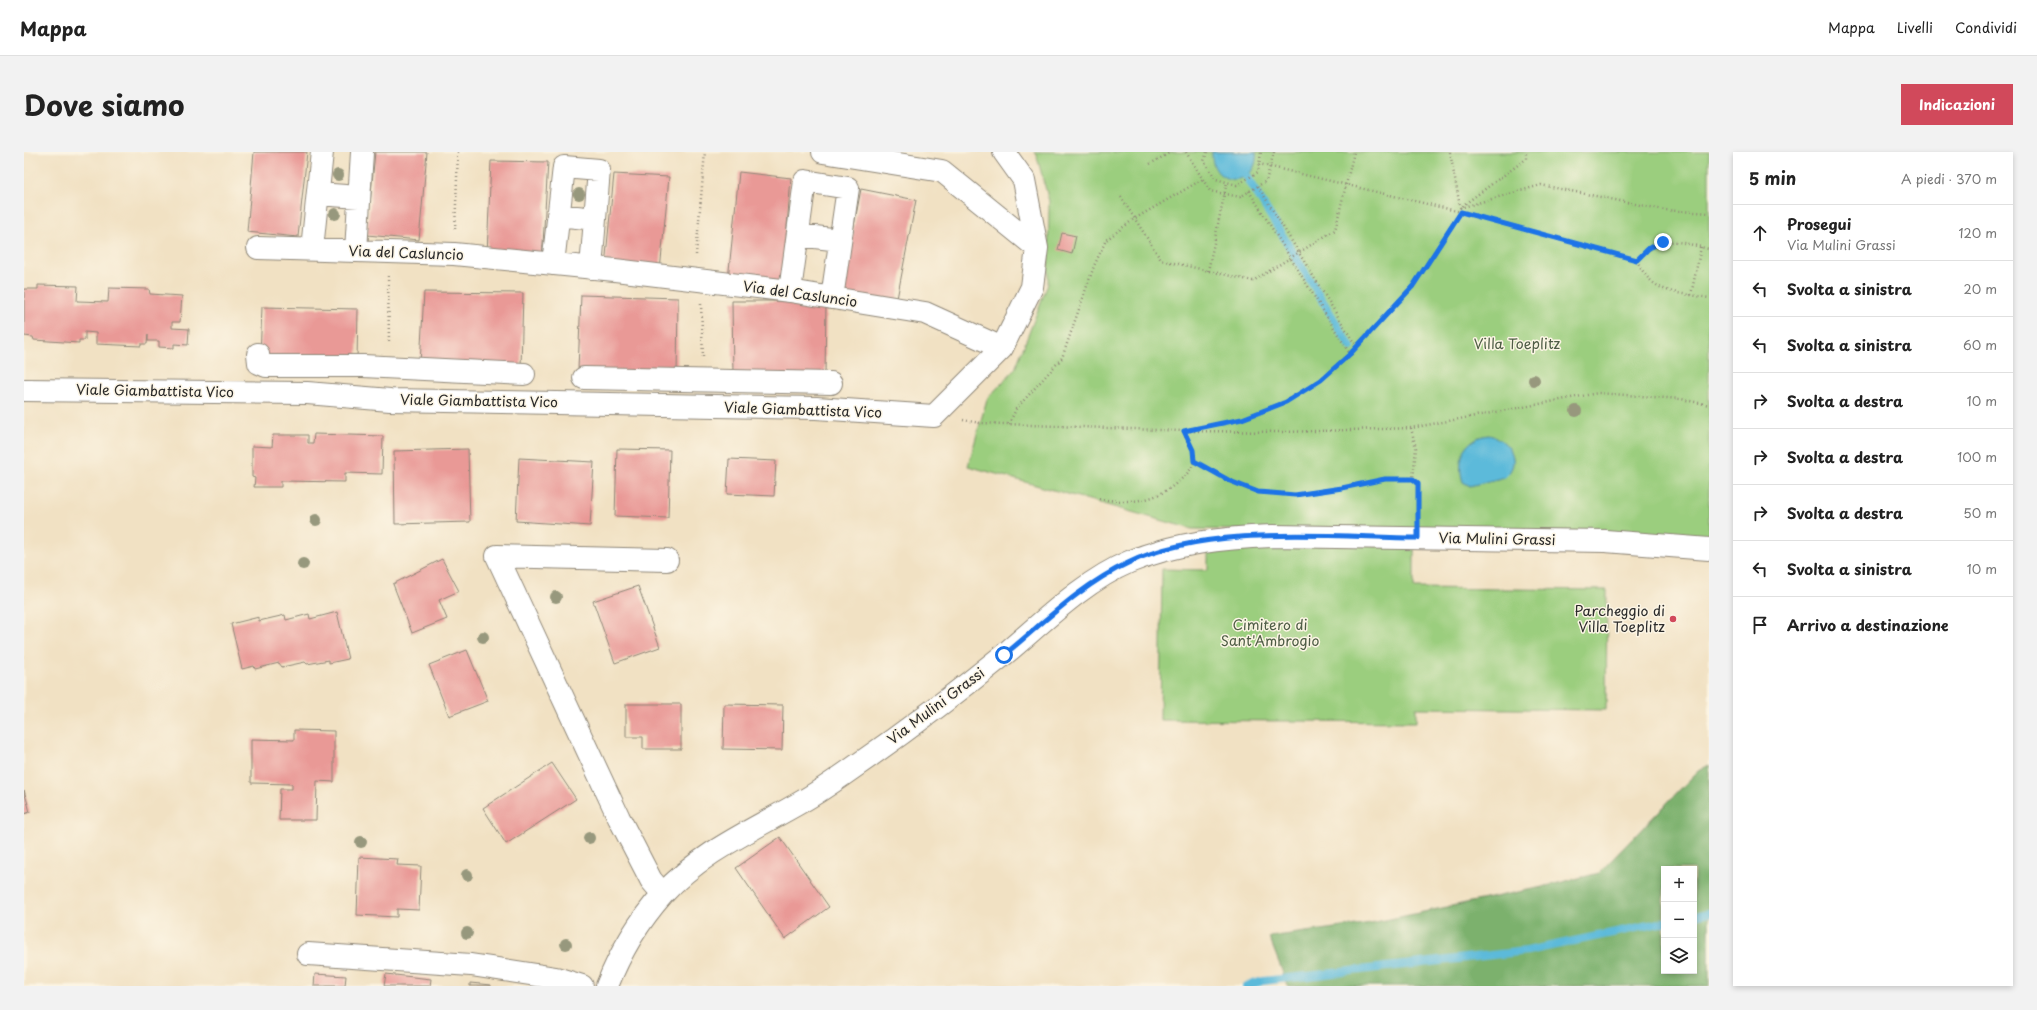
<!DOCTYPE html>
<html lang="it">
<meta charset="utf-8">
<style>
:root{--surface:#fff;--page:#f2f2f2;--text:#222;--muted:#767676;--line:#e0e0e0;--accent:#d1495b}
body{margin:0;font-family:"Playpen Sans",sans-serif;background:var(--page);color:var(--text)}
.controls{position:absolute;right:12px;bottom:12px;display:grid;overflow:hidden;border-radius:0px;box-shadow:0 2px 6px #0003}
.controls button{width:36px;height:36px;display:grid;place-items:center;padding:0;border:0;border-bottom:1px solid var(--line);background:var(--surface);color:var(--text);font:20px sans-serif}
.stop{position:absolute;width:12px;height:12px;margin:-9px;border:3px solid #1a73e8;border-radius:50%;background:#fff}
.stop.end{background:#1a73e8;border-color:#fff;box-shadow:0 1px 4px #0008}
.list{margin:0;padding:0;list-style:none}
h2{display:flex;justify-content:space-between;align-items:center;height:52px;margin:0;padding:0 16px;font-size:17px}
h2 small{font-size:13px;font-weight:400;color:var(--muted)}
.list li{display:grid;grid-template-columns:26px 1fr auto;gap:12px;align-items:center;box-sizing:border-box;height:56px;padding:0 16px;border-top:1px solid var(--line)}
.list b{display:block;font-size:15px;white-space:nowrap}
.list p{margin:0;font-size:13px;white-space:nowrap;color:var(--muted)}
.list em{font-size:13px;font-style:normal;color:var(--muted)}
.icon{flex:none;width:22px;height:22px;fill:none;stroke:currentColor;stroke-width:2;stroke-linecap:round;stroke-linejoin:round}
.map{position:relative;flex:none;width:1685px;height:834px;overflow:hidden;border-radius:0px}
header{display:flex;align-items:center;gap:24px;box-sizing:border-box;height:56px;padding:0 20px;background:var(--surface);border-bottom:1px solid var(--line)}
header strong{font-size:19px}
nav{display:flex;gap:22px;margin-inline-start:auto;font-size:14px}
.intro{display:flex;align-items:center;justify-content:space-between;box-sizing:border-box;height:96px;padding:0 24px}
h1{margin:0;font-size:28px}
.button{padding:10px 18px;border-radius:0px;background:var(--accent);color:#fff;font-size:14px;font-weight:700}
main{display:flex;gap:24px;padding:0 24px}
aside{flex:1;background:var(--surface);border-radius:0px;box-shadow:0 2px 6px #0003}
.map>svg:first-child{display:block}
</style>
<header>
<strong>Mappa</strong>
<nav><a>Mappa</a><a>Livelli</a><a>Condividi</a></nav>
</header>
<div class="intro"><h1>Dove siamo</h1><a class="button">Indicazioni</a></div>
<main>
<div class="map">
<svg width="1685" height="834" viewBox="0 0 1685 834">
<rect width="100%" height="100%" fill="#fcf5e5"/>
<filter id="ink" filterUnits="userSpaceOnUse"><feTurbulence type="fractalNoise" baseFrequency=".025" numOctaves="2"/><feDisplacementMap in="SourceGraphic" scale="8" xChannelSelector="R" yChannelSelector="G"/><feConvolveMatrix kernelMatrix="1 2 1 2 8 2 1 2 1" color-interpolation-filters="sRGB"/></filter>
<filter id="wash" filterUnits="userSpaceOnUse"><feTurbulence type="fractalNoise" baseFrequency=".012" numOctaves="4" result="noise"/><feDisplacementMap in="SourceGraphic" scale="16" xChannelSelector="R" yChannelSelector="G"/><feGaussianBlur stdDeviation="0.9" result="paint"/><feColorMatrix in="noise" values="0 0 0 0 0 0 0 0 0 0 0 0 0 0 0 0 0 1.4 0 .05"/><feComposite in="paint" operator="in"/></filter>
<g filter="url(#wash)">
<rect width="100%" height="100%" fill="#f1e1c3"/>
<path fill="#9bce7e" stroke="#637c54" d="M1010,0H1685V386L1168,377L944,314L963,247L991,217L1024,132L1025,49L1013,5Z
M1184,392L1390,394V436L1583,438L1582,558L1392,556V570L1136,568L1138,417L1184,418Z"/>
<path fill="#7cb16d" stroke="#546e4c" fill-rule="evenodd" d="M1685,613V834H1264L1245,785L1347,771L1518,735L1575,721L1674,619ZM1640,717H1670V819H1640Z"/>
<path fill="#5cbada" stroke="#447282" d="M1188,0H1232C1236,35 1186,38 1188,0Z
M1465,283C1485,288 1499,309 1481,325L1446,334L1439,330C1432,309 1440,285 1465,283Z"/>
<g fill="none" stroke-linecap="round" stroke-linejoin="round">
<path stroke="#5cbada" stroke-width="8" d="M1222,24L1327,195
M1670,764L1685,761
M1222,834L1239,829L1503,799L1640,770"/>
</g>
<g id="blocks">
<path fill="#e99996" d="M230,0H283L274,85L223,80Z
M351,0H403L395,88L343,83Z
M467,9L524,10L518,108L463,102Z
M715,20L767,26L758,135L704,128Z
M590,22L645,25L636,119L581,114Z
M837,37L892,48L872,152L817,143Z
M1038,81L1052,84L1048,102L1034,98Z
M14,133L54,134L53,149L84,150L85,136L125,137L126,142L158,144L156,170H148V176L165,177L164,193L150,192V196L135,195V189H124V182L123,192H117V194L72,192V181L61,180V188H55V191L10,188L9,185L0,184V137H14Z
M400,140L499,141L497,216L396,212Z
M557,143L654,146L653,223L554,218Z
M708,149H802L801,224L709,223Z
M238,155L334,157L333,208L236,205Z
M290,282L359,284L358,322L321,321V330L257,329V335H230L231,326L228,325V294L248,295L249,283H284V291H289Z
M444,297L446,370L371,372L370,299Z
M593,297L646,298L644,366L591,364Z
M495,306L570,310L566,374L492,369Z
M705,307L752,309L750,344L703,342Z
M418,407L435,439L415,448L423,467L388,481L369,432Z
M614,434L636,495L591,511L569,449Z
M313,460L324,507L305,511V508L283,512L281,510L258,515L255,511L231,517L230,514L218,517L207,472L235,465V469L261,463L262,468L285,462L286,467Z
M443,498L464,549L425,564L405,513Z
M602,552H657V597H619V585H602Z
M700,552L759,553L758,598L699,597Z
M270,578L310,579V630L293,629L292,668H255L256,637H268V632L227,631V587L270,588Z
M528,611L552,647L482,692L459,656Z
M0,638L6,660L0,662Z
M756,685L805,755L761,787L712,716Z
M335,705L374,707L373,713L397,714L395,758L373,757V765L333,763Z
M291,822L322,824L321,834H290Z
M362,822L407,827L406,834H360Z
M446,831L467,833V834H446Z"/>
</g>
</g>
<g filter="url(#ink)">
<use href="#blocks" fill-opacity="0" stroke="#8e8677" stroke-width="1"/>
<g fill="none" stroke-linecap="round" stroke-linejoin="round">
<g stroke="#8e8677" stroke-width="24">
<path id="minor" d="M799,0L918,19L1013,96
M294,42L335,45
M534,63L571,67
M774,83L816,88
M234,96L430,102L591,118L766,139L901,161L978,196
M288,97L298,0
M332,99L338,0
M529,112L540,15L575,18L567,116
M766,139L781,29L824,36L808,146
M234,202L235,211L242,214H339L500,222
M560,226L807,231
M0,238L283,241L366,248L792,256L910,264L978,196L1008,135L1013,96L1000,28L980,0
M639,742L627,728L595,666L473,404L643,408
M284,802L447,813L532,826L558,834
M583,834C596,801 615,769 639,742C677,700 729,678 777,650C795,640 812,628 829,616C881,580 933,541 982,501C1019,470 1060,429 1105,410C1151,391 1199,386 1248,384L1581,389L1685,397"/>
</g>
<path stroke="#8e8677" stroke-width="2.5" stroke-dasharray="1 3" stroke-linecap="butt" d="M1162,0L1186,39L1216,45L1242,29L1250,0
M1183,0L1180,9L1192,27L1213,33L1234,20L1237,0
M1426,0L1437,60L1613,108
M1126,12L1147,0
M1234,34L1332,194
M1225,39L1326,202
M1097,45L1137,108L1229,129L1311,78L1330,0
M1438,54L1502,7V0
M1436,56L1517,33L1641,58L1685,61
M431,77L434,0
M672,103L681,0
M1613,108C1628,143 1652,140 1685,146
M1613,108C1640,82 1651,89 1685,97
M1184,119L1203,30
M364,124L365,191
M1667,143L1677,95
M677,152L679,205
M939,268L956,271L1160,279L1218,267L1261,250L1297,228L1326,202L1389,134L1437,60L1235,12
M985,272L992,257L1038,206L1070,114L1082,88L1110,67L1179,27
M1387,276L1392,296L1389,327
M1166,279L1259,280L1387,276L1574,241L1657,247L1685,253
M1170,309L1206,329L1234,340L1271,343L1318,336L1361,327H1389L1394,331V362
M1075,347C1107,351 1130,351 1155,329C1162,323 1168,318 1170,309C1172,298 1159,286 1161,279"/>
<use href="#minor" stroke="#fff" stroke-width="22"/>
</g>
<g fill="#97987d">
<circle cx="314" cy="23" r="6"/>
<circle cx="555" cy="42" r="6"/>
<circle cx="311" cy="62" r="6"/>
<circle cx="1510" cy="228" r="6"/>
<circle cx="1552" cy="259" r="6"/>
<circle cx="292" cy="368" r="6"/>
<circle cx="279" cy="412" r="6"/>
<circle cx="532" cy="445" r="6"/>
<circle cx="459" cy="485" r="6"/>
<circle cx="565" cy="686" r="6"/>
<circle cx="337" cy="690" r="6"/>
<circle cx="443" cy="723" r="6"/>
<circle cx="443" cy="781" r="6"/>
<circle cx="542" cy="792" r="6"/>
</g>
</g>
<g fill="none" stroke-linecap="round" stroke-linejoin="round" filter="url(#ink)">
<path stroke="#1a73e8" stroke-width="5" d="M980,503C1019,471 1057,433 1104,411C1185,372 1305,385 1394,386V331L1389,327H1361L1318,336L1271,343L1234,340L1206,329L1170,309L1169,298L1160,279L1218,267L1262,250L1297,228L1326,202L1389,134L1437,60L1613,108L1625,96L1639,90"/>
</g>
<circle fill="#d1495b" stroke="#fcf5e5" stroke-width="1.5" cx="1649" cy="467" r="4"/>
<g text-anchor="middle" stroke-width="3" stroke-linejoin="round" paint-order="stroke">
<g font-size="14" fill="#2b2b2b" stroke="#fcf5e5">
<text transform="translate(382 101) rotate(2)" y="5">Via del Casluncio</text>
<text transform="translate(776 142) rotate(8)" y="5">Via del Casluncio</text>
<text transform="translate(131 239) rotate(1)" y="5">Viale Giambattista Vico</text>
<text transform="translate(455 249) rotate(1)" y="5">Viale Giambattista Vico</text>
<text transform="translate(779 258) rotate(2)" y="5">Viale Giambattista Vico</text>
<text transform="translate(1473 387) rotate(1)" y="5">Via Mulini Grassi</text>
<text transform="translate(912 554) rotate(-37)" y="5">Via Mulini Grassi</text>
</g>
<g font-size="14" fill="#4d5c44" stroke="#fcf5e5">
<text x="1493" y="197">Villa Toeplitz</text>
<text x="1246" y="478">Cimitero di<tspan x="1246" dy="16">Sant'Ambrogio</tspan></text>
</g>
<g font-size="14" fill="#2b2b2b" stroke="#fcf5e5" text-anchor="end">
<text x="1641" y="464">Parcheggio di<tspan x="1641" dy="16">Villa Toeplitz</tspan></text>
</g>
</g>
</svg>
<div class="controls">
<button>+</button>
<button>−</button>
<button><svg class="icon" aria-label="layers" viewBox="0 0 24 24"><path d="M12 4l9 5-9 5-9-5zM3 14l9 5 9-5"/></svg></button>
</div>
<div class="stop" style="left:980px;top:503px"></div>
<div class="stop end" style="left:1639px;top:90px"></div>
</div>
<aside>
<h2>5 min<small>A piedi · 370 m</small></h2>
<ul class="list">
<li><svg class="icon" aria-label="ahead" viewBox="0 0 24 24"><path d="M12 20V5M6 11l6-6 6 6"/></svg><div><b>Prosegui</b><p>Via Mulini Grassi</p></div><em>120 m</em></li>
<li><svg class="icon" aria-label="left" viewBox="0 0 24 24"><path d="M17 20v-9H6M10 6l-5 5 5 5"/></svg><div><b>Svolta a sinistra</b></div><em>20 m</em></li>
<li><svg class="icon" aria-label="left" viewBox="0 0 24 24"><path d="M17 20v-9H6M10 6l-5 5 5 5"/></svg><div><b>Svolta a sinistra</b></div><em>60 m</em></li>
<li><svg class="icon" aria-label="right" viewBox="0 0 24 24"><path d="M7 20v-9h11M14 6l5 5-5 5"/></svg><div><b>Svolta a destra</b></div><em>10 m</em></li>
<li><svg class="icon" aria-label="right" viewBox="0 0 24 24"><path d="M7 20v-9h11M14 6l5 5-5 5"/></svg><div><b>Svolta a destra</b></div><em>100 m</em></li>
<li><svg class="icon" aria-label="right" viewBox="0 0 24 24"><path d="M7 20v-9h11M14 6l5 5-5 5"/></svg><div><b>Svolta a destra</b></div><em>50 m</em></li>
<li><svg class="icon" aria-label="left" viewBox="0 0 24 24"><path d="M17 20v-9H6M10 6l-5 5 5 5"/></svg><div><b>Svolta a sinistra</b></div><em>10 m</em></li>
<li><svg class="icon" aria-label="arrive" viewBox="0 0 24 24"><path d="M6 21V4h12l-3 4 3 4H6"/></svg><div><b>Arrivo a destinazione</b></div></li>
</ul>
</aside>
</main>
